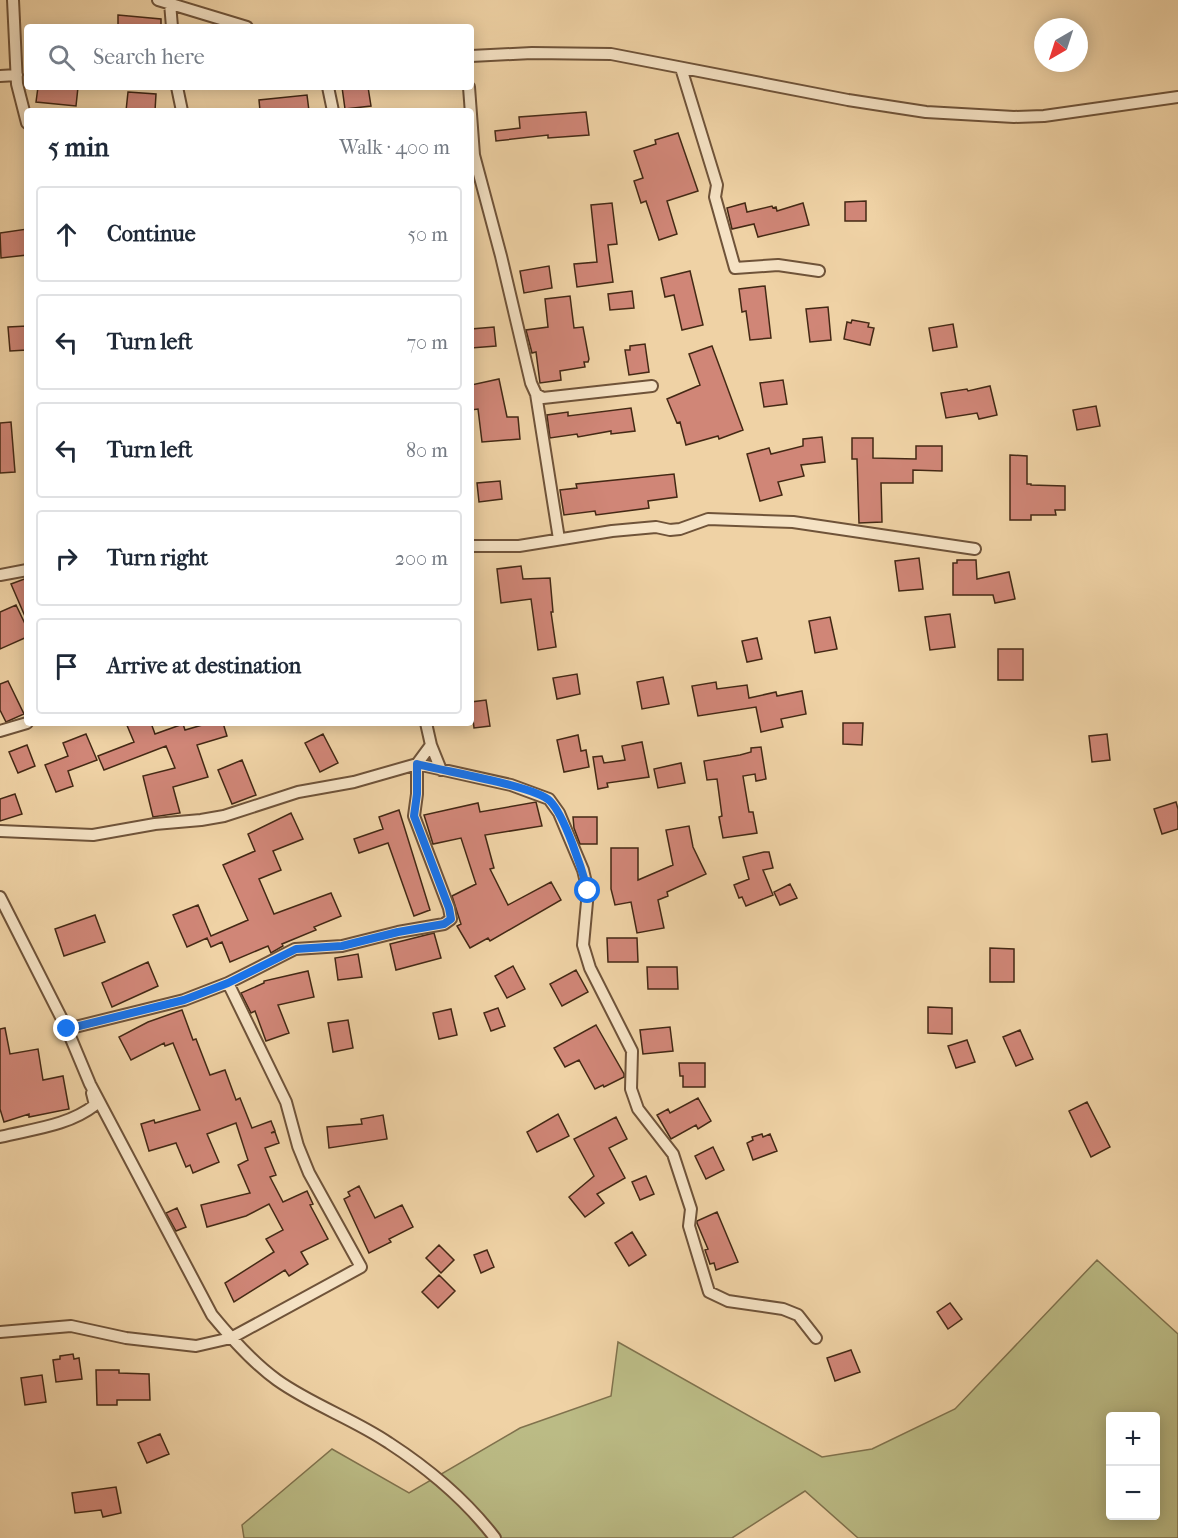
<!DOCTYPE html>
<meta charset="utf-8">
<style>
:root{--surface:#fff;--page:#f6f6f7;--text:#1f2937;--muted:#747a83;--line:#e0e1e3}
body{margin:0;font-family:"IM FELL French Canon",serif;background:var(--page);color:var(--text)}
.controls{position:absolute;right:18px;bottom:18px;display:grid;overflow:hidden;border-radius:6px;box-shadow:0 3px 15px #0003}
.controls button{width:54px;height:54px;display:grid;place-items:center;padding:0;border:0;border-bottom:2px solid var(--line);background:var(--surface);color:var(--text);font:30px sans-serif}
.compass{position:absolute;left:1034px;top:18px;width:54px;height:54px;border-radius:50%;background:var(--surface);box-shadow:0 3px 15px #0003;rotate:219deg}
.stop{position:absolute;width:18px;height:18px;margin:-14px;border:4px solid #1a73e8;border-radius:50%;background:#fff}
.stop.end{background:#1a73e8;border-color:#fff;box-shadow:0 2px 6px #0008}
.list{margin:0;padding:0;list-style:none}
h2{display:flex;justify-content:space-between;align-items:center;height:78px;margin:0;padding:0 24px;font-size:26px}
h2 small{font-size:20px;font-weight:400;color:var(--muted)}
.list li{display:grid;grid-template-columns:39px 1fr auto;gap:18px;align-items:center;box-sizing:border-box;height:96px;margin:0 12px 12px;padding:0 12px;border:2px solid var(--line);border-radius:6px}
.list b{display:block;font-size:22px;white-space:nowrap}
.list em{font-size:20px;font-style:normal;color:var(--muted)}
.icon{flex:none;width:33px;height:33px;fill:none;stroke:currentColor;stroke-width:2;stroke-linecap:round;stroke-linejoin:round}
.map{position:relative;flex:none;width:1178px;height:1538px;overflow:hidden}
.search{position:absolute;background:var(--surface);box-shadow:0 3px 15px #0003;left:24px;top:24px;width:450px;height:66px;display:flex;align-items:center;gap:15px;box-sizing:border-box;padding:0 21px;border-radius:6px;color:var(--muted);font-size:22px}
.panel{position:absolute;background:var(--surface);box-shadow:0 3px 15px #0003;left:24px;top:108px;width:450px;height:618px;border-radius:6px}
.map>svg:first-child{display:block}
</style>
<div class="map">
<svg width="1178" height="1538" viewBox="0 0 1178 1538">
<rect width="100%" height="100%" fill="#efd2a5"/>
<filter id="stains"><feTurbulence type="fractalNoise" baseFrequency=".00333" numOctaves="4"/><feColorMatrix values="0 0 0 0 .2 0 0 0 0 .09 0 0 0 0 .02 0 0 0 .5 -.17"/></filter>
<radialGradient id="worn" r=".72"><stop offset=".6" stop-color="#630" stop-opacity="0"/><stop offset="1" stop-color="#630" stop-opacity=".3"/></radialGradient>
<path fill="#bbbb85" stroke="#80724d" stroke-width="1.5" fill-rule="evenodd" d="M1097,1260L1178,1334V1538H858L805,1491L732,1538H244L242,1525L332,1449L409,1493L520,1428L611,1396L618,1342L822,1457L872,1449L955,1409ZM1110,1416H1156V1516H1110Z"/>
<path fill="#d08677" stroke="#442915" stroke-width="1.5" d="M118,15L161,19V27H118Z
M38,87H78L76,106L36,102Z
M342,87H368L371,106L345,109Z
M128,92L156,94L155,111H126Z
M307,95L309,111H260L259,100Z
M586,112L589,135L548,138V135L496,141L495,131L520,128L519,117Z
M678,133L698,191L667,201L677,234L659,240L646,201L641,203L634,181L643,178L634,151L656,144L655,140Z
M866,201V221H845V202Z
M612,203L617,244L608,245L613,282L577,287L574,264L597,262L591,205Z
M745,203L747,212L772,206L773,208L776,207L777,211L803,203L809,225L758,237L754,224L732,229L727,208Z
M27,229V255L1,258L0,233Z
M549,266L552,288L524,293L520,271Z
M690,271L703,325L682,330L674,295L665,297L661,278Z
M765,286L771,338L750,340L746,311L742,312L739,289Z
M632,291L634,308L610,310L608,294Z
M570,296L574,328L583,327L589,359L588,362H584L585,367L560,371L561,380L540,383L536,352L532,353L526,330L548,327L545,299Z
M828,307L831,340L810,342L806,309Z
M852,320L869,323L868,327L874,328L870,345L844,339L847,322L851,323Z
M953,324L957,347L933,351L929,328Z
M27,326V350L10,351L8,327Z
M494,327L496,346L471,348V329Z
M645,344L649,372L629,375L625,350H630V346Z
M712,346L743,430L719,439L718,436L686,445L680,422L677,423L667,399L700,385L689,354Z
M499,379L507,417H518L520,439L482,442L478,409L471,410V385Z
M783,380L787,404L764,407L760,383Z
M990,386L997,415L979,419L977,413L946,418L941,393L967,389L968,391Z
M1096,406L1100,426L1077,430L1073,410Z
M631,408L635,431L611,434V431L578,437L577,434L550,438L547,415L568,412V416Z
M11,422L15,472L0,473V423Z
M822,437L825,462L801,465L804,476L778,482L782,495L760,501L747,454L769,448L771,454L803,446V439Z
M852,438H873V458L916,459V446H942V471L913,470V483H881L882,522L859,523L857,459H852Z
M1010,455L1027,456V484H1031V485L1065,486V510H1055L1056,515H1031V520H1010Z
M674,474L677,497L648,501L649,508L596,515L595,511L564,515L560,490L577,488L576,484Z
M500,481L502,499L479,502L477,483Z
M919,558L923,589L899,591L895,561Z
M957,560H976L977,579L1009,572L1015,599L995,603L993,595H953V563H957Z
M521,566L523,579L550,578L553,612H551L556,647L538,650L531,599L501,603L497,569Z
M27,578V621L11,584Z
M16,605L27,628V637L0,649V612Z
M950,614L955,647L930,650L925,617Z
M830,617L837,649L815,653L809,621Z
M757,638L762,659L747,662L742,641Z
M998,649H1023V680H998Z
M577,674L580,694L557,699L553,678Z
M663,677L669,704L642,709L637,682Z
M8,681L24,714L6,722L0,710V684Z
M716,682L717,689L747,685L749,698L776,692L777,696L802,691L806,714L781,719L783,727L761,732L756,707L698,716L692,686Z
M486,700L490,726L474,728L471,702Z
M126,723H151L155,734L183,724L185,730L209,723H223L227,736L197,745L208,777L173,787L180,813L153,817L143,776L175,768L166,746L104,770L98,756L134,742Z
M843,723H863L862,745L843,744Z
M86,734L97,760L68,771L73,786L56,792L45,765L68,756L63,743Z
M323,734L338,763L320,772L305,743Z
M1107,734L1110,760L1092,762L1089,736Z
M578,735L581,751L586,750L589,767L564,772L557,740Z
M642,742L649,777L607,783L608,787L598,789L593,757L602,756L604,763L625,760L622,746Z
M27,745L35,766L18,773L9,752Z
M761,747L766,779L756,781L755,774L743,776L749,812H753L757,833L723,838L719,817L722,816L717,779L707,780L704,761L740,755L751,752V748Z
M242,760L256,795L232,804L218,770Z
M681,763L685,783L658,788L654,769Z
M15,794L22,814L0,821V799Z
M536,802L542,826L485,835L494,868L490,869L508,905L551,882L561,900L490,941L488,938L470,948L457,926L461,924L452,896L476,884L461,838L433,844L424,815L478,803L480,812Z
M1176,802L1178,809V829L1162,834L1154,809Z
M399,810L430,910L414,916L388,843L359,853L354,839L383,829L379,817Z
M291,813L303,839L273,851L281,870L259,879L274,914L331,893L341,916L314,927L316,930L282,944L283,946L271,953L268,946L230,962L222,942L211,947L207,938L187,947L173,915L198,905L211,936L248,920L223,865L255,851L248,834Z
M573,817H597V844H580L574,828Z
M689,826L693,847L706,874L667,892L668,896L658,900L664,928L637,933L631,902L615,905L611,889V848H638V880L673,865L666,830Z
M764,852H769L773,868L763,870L773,895L746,906L742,897L739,898L734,885L749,879L743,857Z
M790,884L797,898L780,905L774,892Z
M95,915L105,942L64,956L55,929Z
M434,933L441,958L396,970L390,944Z
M607,938H637L638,962H608Z
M990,948L1014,949V982H990Z
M358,954L362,977L338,980L335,958Z
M148,962L158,986L112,1007L102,983Z
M513,966L525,989L507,998L495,976Z
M647,967H677L678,989H648Z
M576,970L588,992L562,1006L550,984Z
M308,971L314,997L278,1005L289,1033L266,1041L255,1011L251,1013L241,993L264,983V981Z
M928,1007L952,1008V1034L928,1033Z
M498,1008L505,1026L491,1031L484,1013Z
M451,1009L457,1035L439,1039L433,1013Z
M182,1010L193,1040L196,1039L210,1075L225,1070L236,1100L240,1098L252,1128L271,1121L275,1131L271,1133L275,1132L279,1143L265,1148L276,1175L270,1177L283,1202L307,1191L313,1204L310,1205L328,1239L301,1252L308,1264L289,1276L285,1270L234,1302L225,1283L274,1252L266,1239L283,1230L269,1204L246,1216L207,1227L201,1205L250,1193L238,1165L248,1160L236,1123L207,1134L219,1162L193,1173L190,1165L186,1167L176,1143L149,1151L141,1124L154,1120L155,1123L200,1110L173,1043L165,1046L164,1043L131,1060L119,1037L148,1022Z
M348,1020L353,1048L333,1052L328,1023Z
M596,1025L624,1074V1077L604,1087L603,1085L595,1089L579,1060L565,1067L554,1048Z
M670,1027L673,1051L643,1054L640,1030Z
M5,1028L10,1054L38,1049L43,1080L63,1076L69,1109L29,1117V1114L4,1122L0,1109V1029Z
M1020,1030L1033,1059L1016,1066L1003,1037Z
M967,1040L975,1062L956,1068L948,1046Z
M679,1063H705V1087H683V1076H680Z
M698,1098L711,1121L698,1129L696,1125L671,1139L657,1115L668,1109L670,1113Z
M1087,1102L1110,1147L1091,1157L1069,1111Z
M558,1114L569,1136L537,1152L527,1132Z
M383,1115L387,1139L329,1148L327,1127L362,1124L361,1119Z
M616,1117L627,1139L609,1148L625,1178L597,1194L604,1203L585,1217L569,1197L594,1176L574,1139Z
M762,1134L763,1137L770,1134L777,1151L753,1160L747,1143L753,1140L752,1137Z
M713,1147L724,1170L706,1179L695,1156Z
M646,1176L654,1194L640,1200L632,1182Z
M359,1186L375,1218L402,1205L413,1227L389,1239L391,1242L369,1253L344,1199L350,1196L348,1192Z
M177,1208L186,1227L176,1231L166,1213Z
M717,1212L738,1262L716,1270L714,1263L710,1264L705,1250L708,1249L697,1223V1221Z
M632,1232L646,1255L629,1266L615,1243Z
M439,1245L454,1260L441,1273L426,1258Z
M487,1250L494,1267L481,1273L474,1255Z
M439,1275L455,1291L438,1308L422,1292Z
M950,1303L962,1319L948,1329L937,1312Z
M851,1350L860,1372L835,1381L827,1358Z
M73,1354L74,1359L79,1358L82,1379L56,1382L53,1360L60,1359V1356Z
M96,1370H119V1373L149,1374L150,1400H117V1405H97Z
M42,1375L46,1402L25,1405L21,1378Z
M160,1434L169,1454L147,1463L138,1443Z
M116,1487L121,1513L103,1517L101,1510L75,1513L72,1493Z"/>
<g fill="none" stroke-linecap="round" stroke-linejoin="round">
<g stroke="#6f5339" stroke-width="14">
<path id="street" d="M13,0L17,84L27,123
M158,0L247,27
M170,3L172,27
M471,56L532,53L611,54L848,100L926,112L1014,117L1044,116L1178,97
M681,68L717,185L715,197L735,268L778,265L819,271
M0,76L17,75
M177,87L182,111
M328,87L333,111
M469,87L474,155L501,256L531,383L536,394L543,398L652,386
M536,394L559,539
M471,546H519L612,531L656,527L670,530L680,529L708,519L793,522L975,549
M0,575L27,570
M426,723L431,745L441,770
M0,731L27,723
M0,831L93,835L155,824L201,820L224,816L298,792L354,782L417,764L511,785L549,799L559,813L583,870L588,891L583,945L590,968L632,1051L631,1089L638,1109L673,1154L691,1209L689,1226L709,1292L728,1301L783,1309L798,1315L816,1338
M0,897L67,1029L90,1084L212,1315C231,1338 253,1363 277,1380C312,1405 354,1419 389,1443C429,1469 466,1500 495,1538
M67,1029L184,1000L228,983L295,949L342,946L398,932L444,924L451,919L449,908L414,816L417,794V764L431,745
M0,1137C32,1129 68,1126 95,1105L92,1093
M0,1332L71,1326L126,1338L196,1346L231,1338L361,1267L309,1173L298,1146L286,1102L228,983"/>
</g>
<use href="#street" stroke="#f5e2c4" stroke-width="10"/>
</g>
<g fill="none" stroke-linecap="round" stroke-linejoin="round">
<path stroke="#1a73e8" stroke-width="8" d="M67,1029L184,1000L228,983L296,949L342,946L398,932L444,924L451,919L449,908L414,816L417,794V764C442,771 536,786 550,801C565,816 582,870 588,891"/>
</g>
<rect width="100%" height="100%" filter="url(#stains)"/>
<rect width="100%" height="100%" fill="url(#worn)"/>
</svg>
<div class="controls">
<button>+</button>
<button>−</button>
</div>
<svg class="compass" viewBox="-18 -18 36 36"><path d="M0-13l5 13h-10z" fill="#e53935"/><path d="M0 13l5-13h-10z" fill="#747a83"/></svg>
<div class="stop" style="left:588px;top:891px"></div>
<div class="stop end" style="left:67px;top:1029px"></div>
<div class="search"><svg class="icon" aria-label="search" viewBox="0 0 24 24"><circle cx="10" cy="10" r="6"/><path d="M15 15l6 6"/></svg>Search here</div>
<section class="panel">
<h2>5 min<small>Walk · 400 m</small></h2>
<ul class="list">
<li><svg class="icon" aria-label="ahead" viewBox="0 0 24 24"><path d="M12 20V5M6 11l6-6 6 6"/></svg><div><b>Continue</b></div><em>50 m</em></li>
<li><svg class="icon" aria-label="left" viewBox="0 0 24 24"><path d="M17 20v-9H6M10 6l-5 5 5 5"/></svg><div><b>Turn left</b></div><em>70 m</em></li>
<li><svg class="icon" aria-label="left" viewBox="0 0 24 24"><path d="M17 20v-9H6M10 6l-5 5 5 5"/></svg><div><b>Turn left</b></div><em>80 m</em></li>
<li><svg class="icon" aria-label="right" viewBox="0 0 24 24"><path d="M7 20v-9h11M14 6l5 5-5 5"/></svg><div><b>Turn right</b></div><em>200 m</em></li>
<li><svg class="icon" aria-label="arrive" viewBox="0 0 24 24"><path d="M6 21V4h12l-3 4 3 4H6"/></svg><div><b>Arrive at destination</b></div></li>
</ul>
</section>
</div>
